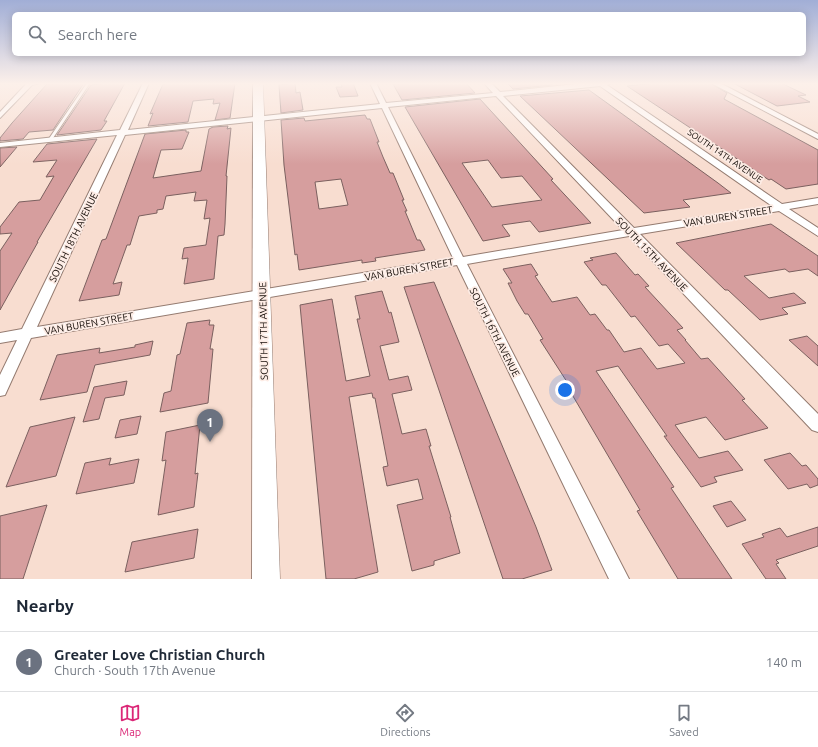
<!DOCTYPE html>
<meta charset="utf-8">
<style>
:root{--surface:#fff;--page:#f2f2f3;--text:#1f2937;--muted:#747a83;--line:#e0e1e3;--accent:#db2777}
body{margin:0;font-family:Ubuntu,sans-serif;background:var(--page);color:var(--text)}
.you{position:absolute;left:565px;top:390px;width:14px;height:14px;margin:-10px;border:3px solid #fff;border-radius:50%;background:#1a73e8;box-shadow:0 0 0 6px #1a73e833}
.badge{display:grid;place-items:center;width:26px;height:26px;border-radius:50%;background:var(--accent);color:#fff;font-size:13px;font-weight:700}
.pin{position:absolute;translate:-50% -33px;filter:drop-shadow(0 1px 2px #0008)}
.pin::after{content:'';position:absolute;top:21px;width:14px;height:12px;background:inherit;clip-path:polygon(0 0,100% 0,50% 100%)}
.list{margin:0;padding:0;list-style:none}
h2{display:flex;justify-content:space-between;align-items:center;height:52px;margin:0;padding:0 16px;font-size:17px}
h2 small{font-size:13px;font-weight:400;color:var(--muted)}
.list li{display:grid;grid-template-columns:26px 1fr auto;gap:12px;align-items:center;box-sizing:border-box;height:60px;padding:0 16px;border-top:1px solid var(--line)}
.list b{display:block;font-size:15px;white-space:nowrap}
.list p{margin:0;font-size:13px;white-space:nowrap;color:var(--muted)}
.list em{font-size:13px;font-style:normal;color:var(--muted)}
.icon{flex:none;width:22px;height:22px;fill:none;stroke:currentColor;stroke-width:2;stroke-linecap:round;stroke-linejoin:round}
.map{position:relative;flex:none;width:818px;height:579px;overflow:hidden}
.search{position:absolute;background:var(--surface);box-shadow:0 2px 10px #0003;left:12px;right:12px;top:12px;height:44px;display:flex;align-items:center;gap:10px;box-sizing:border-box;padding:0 14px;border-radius:6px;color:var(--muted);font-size:15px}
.sheet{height:112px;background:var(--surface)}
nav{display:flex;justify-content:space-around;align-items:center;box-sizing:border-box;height:56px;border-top:1px solid var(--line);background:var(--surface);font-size:11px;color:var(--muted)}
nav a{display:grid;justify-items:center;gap:2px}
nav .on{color:var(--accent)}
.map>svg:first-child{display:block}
</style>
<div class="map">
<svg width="818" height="579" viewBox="0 0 818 579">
<rect width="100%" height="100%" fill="#f8ddd0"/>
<path fill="#d69e9e" stroke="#7b605f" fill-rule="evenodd" d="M84,83L53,130L29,132L23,139L0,141V138L12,123L47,84Z
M108,83H125L104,121H107L101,130L57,135L91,85Z
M178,83H235L230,118L215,120L220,103L213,104L214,99L193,101L188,122L148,126L153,113L150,114L163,84Z
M295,83L296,93L300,92L303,110L281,113L279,85Z
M341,83H353L358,96L340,97L336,87H342Z
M438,83H466L475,93L402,100L393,84Z
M507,83H550L552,85L513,89Z
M657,83H710L727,93L724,99L818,150V184L786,189L771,179L769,180L627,86Z
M733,83H781L806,95L798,96L810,102L777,106Z
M589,90L718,183L731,193L683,200L690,207L644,213L520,96Z
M480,99L553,179L551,180L591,223L539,232L530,221L502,225L510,236L483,241L405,107ZM488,160L501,178L522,176L542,200L492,207L462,163Z
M365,115L367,119H370L379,142H377L383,157L390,173H393L404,200H402L407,211H405L417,240H420L425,250L375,258L376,261L362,263V260L299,270L297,254L295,255L284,165L281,120L304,118L305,121ZM341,179L348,205L319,209L315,182Z
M228,126L227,129L231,128L226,176H227L225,224L224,235L218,236L214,279L184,284L188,258L182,259L184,248L206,245L210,218L204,219L207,200L194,201L196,192L166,196L163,209L157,210V213L139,216L130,245H127L113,284L122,282L119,295L79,301L102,240L106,239L145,134L186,130V132H189L182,149L161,150L153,178L201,171L209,129L213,127Z
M97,139L37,242H38L0,310V251L12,233L0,234V227L19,202L40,200L54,176L46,177L57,160L33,162L47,144Z
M17,147L0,167V148Z
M771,224L818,256V276L808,269L789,272L785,269L744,276L769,298L794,293L806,303L782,308L788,314L760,320L728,290H725L676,243Z
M616,253L635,275L638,274L649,286L645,287L683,328L677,330L686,340H685L701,359L708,358L745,399L742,400L768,428L725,440L706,417L675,425L699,458L728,451L743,470L714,477L717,482L701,487L664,436H667L618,366L596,371L674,487L671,488L732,579H678L637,511L640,510L567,386L569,385L540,340L543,339L528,314H525L517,301L508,283H512L503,269L531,264L538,275L535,276L552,302L577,297L590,315L595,314L607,330H609L624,352L641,348L657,369L685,363L668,344L659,346L635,316L631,317L606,285H602L584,262L593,260L590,258Z
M434,282L536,527L552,570L522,579H503L404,287Z
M382,291L389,313L391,312L399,342L380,346L389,380L408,376L412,390L392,394L402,434L426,429L431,446H429L451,517H450L460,553L434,561V565L412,571L397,505L423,499L418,479L387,486L383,467L388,466L375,398H373L372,393L349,397L378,572L354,579H326L300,305L332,299L346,381L370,376L357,319H360L355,296Z
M210,320L209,325H214L210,349H213L208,403L160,412L164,393L171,391L177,355L180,354L187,323Z
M807,336L818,346V366L789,340Z
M153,341L150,355L95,365L87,392L40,400L57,355L100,348L99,353L135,347V345Z
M127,381L124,395L105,398L99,419L83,422L94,387Z
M141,416L137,434L115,438L120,420Z
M75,417L56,476L6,487L30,427Z
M200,425L195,474L198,473L194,507L158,515L166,460L162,461L166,432Z
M790,453L802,466L806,465L818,479V485L810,488L807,484L788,489L764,460Z
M111,458L109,465L139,459L134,483L76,494L85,463Z
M731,501L746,520L727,527L713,506Z
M47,505L23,579H0V516Z
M818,527V546L776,560L779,563L776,564L786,579H766L742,544L764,537L762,534L780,528L787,537Z
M198,529L194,558L125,572L132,542Z"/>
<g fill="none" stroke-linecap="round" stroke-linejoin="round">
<g stroke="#947b70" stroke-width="2">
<path id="lane" d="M30,83H42L31,85Z
M87,83H90L51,141H49L48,140Z"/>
</g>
<g stroke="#947b70" stroke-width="2">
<path id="street" d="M27,83H34L0,118V112Z
M143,83H149L128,130L380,104L370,83H376L386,103L493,93L484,83H491L500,92L585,83H611L607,85L782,204L818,198V204L789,209L818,228V236L779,211L640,234L818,414V432L812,430L629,236L467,264L629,579H609L457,265L31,338L5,395L0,396V375L17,340L0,343V333L22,329L117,135L0,147V143L120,130ZM600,86L772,206L634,228L503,96ZM496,96L623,230L463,257L388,107ZM382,108L453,258L37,327L125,135Z
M711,83H720L818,134V139Z"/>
</g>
<g stroke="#947b70" stroke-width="1">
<path id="secondary" d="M253,83H263L280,579H252Z"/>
</g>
<use href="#lane" fill="#fff" fill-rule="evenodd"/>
<use href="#street" fill="#fff" fill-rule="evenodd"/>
<use href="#secondary" fill="#fff" fill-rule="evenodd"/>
</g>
<linearGradient id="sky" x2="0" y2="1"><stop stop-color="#a1aed6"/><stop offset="0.51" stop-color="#fcf0ea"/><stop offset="1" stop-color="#fcf0ea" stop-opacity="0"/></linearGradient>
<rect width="818" height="164" fill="url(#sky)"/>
<g text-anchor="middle" stroke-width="3.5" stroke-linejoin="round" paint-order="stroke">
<g font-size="9" fill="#150d08" stroke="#fdece5">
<text transform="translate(725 156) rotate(34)" y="3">SOUTH 14TH AVENUE</text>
</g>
<g font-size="10" fill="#150d08" stroke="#fdece5">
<text transform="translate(728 216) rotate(-9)" y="4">VAN BUREN STREET</text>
<text transform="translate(73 237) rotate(-64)" y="4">SOUTH 18TH AVENUE</text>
<text transform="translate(652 254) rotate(46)" y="4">SOUTH 15TH AVENUE</text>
<text transform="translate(409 269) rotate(-10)" y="4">VAN BUREN STREET</text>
<text transform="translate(89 323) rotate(-10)" y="4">VAN BUREN STREET</text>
<text transform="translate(263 331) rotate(-91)" y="4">SOUTH 17TH AVENUE</text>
<text transform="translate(495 332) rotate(63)" y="4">SOUTH 16TH AVENUE</text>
</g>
</g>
</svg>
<div class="you"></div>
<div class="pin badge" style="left:210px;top:442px;background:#6b7280">1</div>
<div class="search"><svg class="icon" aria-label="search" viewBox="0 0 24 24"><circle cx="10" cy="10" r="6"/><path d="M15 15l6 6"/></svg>Search here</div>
</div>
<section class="sheet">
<h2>Nearby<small></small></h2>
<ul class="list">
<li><span class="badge" style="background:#6b7280">1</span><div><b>Greater Love Christian Church</b><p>Church · South 17th Avenue</p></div><em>140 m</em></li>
</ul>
</section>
<nav>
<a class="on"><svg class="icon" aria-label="map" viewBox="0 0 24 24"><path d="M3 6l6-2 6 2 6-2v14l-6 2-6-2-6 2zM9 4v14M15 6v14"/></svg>Map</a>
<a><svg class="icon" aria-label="directions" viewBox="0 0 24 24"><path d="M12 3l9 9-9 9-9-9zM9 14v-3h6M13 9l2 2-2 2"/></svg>Directions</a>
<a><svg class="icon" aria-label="saved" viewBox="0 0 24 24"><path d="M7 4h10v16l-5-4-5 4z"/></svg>Saved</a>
</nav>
